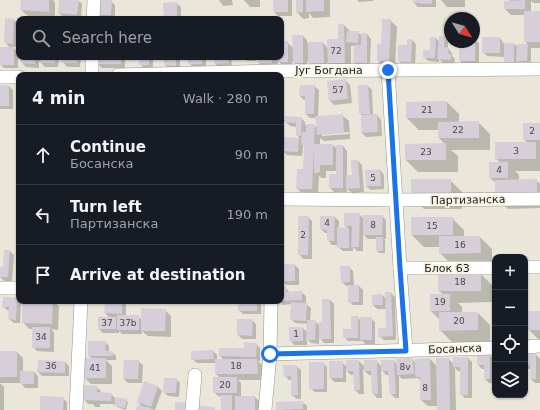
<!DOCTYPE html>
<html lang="en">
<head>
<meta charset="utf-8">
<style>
  body { margin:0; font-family:"DejaVu Sans",sans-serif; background:#20242c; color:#f1f3f6 }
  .controls { position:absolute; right:12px; bottom:12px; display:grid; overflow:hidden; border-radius:8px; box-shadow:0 1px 3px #0004 }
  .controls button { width:36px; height:36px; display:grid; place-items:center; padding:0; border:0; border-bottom:1px solid #363941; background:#171b24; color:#f1f3f6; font:20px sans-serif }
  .compass { position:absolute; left:444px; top:12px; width:36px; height:36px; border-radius:50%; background:#171b24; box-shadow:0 1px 3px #0004; rotate:127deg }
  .stop { position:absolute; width:12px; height:12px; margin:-9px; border:3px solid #1a73e8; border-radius:50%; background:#fff }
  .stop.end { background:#1a73e8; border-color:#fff; box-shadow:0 1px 4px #0008 }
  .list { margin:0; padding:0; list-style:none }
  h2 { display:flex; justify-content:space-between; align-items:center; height:52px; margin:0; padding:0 16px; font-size:17px }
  h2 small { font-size:13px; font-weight:400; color:#9ea1a6 }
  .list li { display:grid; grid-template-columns:26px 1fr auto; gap:12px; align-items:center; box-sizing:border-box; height:60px; padding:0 16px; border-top:1px solid #363941 }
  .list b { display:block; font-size:15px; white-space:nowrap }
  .list p { margin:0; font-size:13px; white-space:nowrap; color:#9ea1a6 }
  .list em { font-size:13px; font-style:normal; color:#9ea1a6 }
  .icon { flex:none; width:22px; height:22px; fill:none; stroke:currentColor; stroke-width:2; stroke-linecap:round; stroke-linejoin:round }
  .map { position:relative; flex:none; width:540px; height:410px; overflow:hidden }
  .search { position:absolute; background:#171b24; box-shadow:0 1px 3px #0004; left:16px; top:16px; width:268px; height:44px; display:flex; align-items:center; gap:10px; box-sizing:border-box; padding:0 14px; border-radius:8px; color:#9ea1a6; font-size:15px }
  .panel { position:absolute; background:#171b24; box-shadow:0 1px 3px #0004; left:16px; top:72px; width:268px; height:232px; border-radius:8px }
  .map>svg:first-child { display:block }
  .shadow { fill:#0003; fill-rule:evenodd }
  .building { fill:#d6ced9 }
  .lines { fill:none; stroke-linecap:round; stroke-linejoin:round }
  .minor-casing { stroke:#9a968b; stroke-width:14 }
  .minor { stroke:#fff; stroke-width:13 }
  .route { stroke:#1a73e8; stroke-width:5 }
  .labels { text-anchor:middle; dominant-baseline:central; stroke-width:4; stroke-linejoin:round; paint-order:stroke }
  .number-label { font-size:9px; fill:#4b4848 }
  .street-label { font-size:11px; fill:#1d1b17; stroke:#f7f3e7 }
</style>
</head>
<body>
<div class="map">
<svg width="540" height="410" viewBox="0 0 540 410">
  <rect width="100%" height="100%" fill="#eae6da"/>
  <!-- shadow -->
  <g class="shadow">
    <polygon points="22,0 53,0 55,3 55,18 28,16 21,10"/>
    <polygon points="60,0 78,0 82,4 81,18 63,17 59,13"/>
    <polygon points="219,0 232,0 233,5 223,6"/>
    <polygon points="244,0 264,0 260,0 260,7 250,7"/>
    <polygon points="274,0 292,0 292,16 278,16 274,12"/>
    <polygon points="297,0 330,0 330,17 313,18 309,13 309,18 303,19 297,12"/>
    <polygon points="357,0 373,0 373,1 359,2"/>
    <polygon points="414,0 436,0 436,7 418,7 414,3"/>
    <polygon points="441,0 465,0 465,7 447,7"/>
    <polygon points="510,0 540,0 540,3 534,3 531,1 531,12 540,12 540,48 530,48 531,49 531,65 522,65 518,61 518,66 509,66 505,61 505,57 487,56 483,52 500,38 504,44 514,44 518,47 518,45 528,45 525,41 525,15 511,15 505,9"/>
    <polygon points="111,1 115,5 115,19 103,19 98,15"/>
    <polygon points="176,3 181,7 181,19 165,19"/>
    <polygon points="14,20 18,24 17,47 13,47 18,52 18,68 4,68 0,64 0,48 10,48 6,43"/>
    <polygon points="390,20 397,27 395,67 384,67 378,61"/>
    <polygon points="344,25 351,32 358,32 362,36 367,34 371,39 370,66 359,66 354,62 355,46 351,46 351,69 335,69 327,62 327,67 313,67 307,61 307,67 298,67 292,61 292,66 283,66 278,61 278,69 265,69 259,63 259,57 281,57 281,42 287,42 293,48 303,36 307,40 307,43 323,43 328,48 339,40"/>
    <polygon points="444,37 448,42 448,48 452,53 452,56 455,59 454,64 443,63 439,59 439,62 428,61 424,57 430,51 436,38 439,42"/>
    <polygon points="474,39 479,43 479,65 464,65 460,61 460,42 474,42"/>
    <polygon points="412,40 416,44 415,66 403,65 399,61 399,46 408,46"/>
    <polygon points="26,57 59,57 58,67 45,67 39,61 39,68 26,67 22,63 22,58"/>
    <polygon points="63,57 81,57 80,67 67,67 63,62"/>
    <polygon points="97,57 125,57 125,68 102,68 97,64"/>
    <polygon points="140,57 153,57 153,69 144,68 140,64"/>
    <polygon points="165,57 180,57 180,69 169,69 165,65"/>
    <polygon points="189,57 206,57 206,68 193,67 189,63"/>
    <polygon points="215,57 231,57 232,67 219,68 215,63"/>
    <polygon points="243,57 256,57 256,61 247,61"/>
    <polygon points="346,81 350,85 352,103 334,105 330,101"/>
    <polygon points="0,86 9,86 13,90 13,109 0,109"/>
    <path d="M314 86 319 90 318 117 342 115 349 121 350 139 324 141 320 138V145H333L337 149V146H343L347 151V176L353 175 358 161 362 165 364 192 352 193 347 189V192H334L330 188V175H337V171H326V178H322L319 176 318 195H303L297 188 304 171 305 147 303 145 302 156 287 155 283 151V138L300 139 297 135V127L290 126 286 122 301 118 305 122V125H314L317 128 316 118H310L306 114V100H304L300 96ZM349 132V134L322 136V134Z"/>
    <polygon points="368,86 372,90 373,116 377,115 381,120 382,136 366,137 362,133 362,115 360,114"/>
    <polygon points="447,102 459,114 459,123 478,122 490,134 490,150 451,150 458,156 458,172 418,172 406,160 445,144 439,138 439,130 419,130 407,118"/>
    <polygon points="540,124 540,171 515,171 519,175 519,180 536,180 540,184 540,208 508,209 496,197 496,183 490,178 501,163 496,159 528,143 524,139"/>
    <polygon points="380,170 384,175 384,189 371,190 366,186"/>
    <polygon points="450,180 462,192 462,209 424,209 412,197"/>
    <polygon points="359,214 364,219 382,216 386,220 386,239 383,239 385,240 385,253 379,253 377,251 377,239 368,239 363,234 363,251 357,251 353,247 353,251 343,251 338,247 338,245 332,245 328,240 328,233 325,233 321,229 335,217 339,221 339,228 348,228 345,226"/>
    <polygon points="308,217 312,221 312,259 303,259 299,254"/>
    <polygon points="412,218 452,218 464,230 464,237 480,237 492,249 492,265 452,265 440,253 440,247 424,247 412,235"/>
    <polygon points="10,251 14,255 12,281 4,281 0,277 0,268 4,268"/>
    <polygon points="282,265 295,265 299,269 299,285 286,285 281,281"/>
    <polygon points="17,266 19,266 19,279 17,276"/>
    <polygon points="349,267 353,271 354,286 359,286 363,290 363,305 353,305 349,301 349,286 346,286 342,282"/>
    <polygon points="480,273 492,285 492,302 458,303 462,307 462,313 478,313 490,325 490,342 452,342 440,330 440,320 431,311 444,295 439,291"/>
    <polygon points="285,287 290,293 301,292 306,296 306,304 311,308 310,321 315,321 320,326 323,323 330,300 334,304 334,343 324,343 319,337 319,344 311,343 307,339 307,345 294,345 290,340 290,328 303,328 307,332 308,324 295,323 291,319 292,304 283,305 279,301 281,301 281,288"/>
    <polygon points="391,293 395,297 396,340 384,340 379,336 387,329 386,309 377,309 373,305 382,295 386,299"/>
    <polygon points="4,298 17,299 21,303 20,323 14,323 9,319 10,311 7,310 3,306"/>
    <polygon points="23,301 54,301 59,306 58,330 51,329 54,332 54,352 37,351 33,347 33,329 29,329 23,322"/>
    <polygon points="90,301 125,301 125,302 123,302 126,305 126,316 138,316 142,320 165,310 171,316 171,337 148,336 142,331 142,334 122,334 119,331 119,333 103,333 99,329 110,318 105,313 106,302 92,302"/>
    <polygon points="239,301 261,301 261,314 243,314 239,310"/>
    <polygon points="540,312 540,341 528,329"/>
    <polygon points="357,317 361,321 371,318 375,322 375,344 365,344 363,341 348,341 344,337 352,330"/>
    <polygon points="252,320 256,324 256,339 242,339 238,335"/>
    <polygon points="105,342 109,346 109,352 112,352 116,356 116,360 106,360 112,366 112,384 91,384 84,377 93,359 89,356"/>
    <polygon points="256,344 260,348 260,361 258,361 263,366 263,380 238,380 241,383 241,397 255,397 259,401 259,410 222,410 222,397 218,396 214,392 220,378 216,374 216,363 197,363 192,359 213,351 217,355 217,360 224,360 220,356 245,349"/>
    <polygon points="0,352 17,352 23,358 23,372 34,372 38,376 38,388 25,388 21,383 0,383"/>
    <polygon points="490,355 494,359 494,383 489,383 485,379 485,369 482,369 478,365"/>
    <polygon points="525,355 536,355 540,359 540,383 535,383 531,379 531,369 528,369 525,365"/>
    <polygon points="468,358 472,362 472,398 465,398 461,394 461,371 458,371 455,368 456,410 438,410 438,406 428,406 421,400 421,381 418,378 402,379 399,376 399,398 395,398 391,394 390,375 386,375 381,369 382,398 377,398 373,393 372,375 369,375 363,369 364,394 359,394 355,390 354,375 351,375 346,370 346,382 334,382 330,377 342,362 347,367 359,361 365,367 376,361 382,367 394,361 397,364 412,359 416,363 416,360 430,359 437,366 448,359 454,364"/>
    <polygon points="138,361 143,365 142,383 128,383 124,379"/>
    <polygon points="65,362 69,366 69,376 42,376 38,372"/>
    <polygon points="323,363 327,367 327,392 315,392 310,388"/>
    <polygon points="296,366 301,370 301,399 297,399 292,395 292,380 289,380 285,376"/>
    <polygon points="176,379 180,383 179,397 168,396 164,392"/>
    <polygon points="145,382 158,387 162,391 155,410 150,409 151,410 137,410 143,408 138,402"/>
    <polygon points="0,383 4,387 4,410 0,410"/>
    <polygon points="96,387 101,391 100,393 111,394 115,398 115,402 126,400 128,402 126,410 117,407 116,404 100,404 100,407 95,407 93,404 88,404 84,399"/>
    <polygon points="63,398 67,402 67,410 41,410"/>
    <polygon points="302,402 307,406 307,410 277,410 277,403"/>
  </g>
  <!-- building -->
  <g class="building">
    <polygon points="21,0 49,0 49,12 20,10"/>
    <polygon points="59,0 79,0 77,15 58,13"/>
    <polygon points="98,0 112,0 111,15 97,15"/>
    <rect x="273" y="0" width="15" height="12"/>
    <polygon points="296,0 303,0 303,12 296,13"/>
    <polygon points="306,0 324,0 324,11 306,12"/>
    <polygon points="413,0 432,0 432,4 413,3"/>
    <polygon points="525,0 525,9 504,9 504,1"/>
    <polygon points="177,2 177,19 164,19 163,3"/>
    <rect x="524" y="11" width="16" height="31"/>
    <polygon points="5,18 14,19 13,44 4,43"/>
    <polygon points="382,19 391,19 389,61 377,61 377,44 381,44"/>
    <polygon points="338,24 344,24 345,63 328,63 327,39 338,39"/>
    <polygon points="347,31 359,31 358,43 346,42"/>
    <polygon points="361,33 367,33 367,63 353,62 354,45 361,45"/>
    <polygon points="292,35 303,35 303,63 293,63"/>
    <polygon points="439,36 445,36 444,47 449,48 448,53 451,54 451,60 437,59"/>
    <polygon points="430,37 436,37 435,58 423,58 423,50 430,50"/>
    <rect x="482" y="37" width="18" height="16"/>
    <polygon points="407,39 412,39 411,62 398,61 398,45 407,45"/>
    <polygon points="281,41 288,41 288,62 278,62 277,57 281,57"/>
    <polygon points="308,42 323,42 324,63 308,64"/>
    <rect x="459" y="42" width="16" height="19"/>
    <rect x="504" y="43" width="10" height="19"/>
    <polygon points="517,44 528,44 527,61 516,61"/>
    <rect x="0" y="47" width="14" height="18"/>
    <polygon points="21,57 35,57 35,64 21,63"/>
    <rect x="40" y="57" width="15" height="6"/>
    <rect x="62" y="57" width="15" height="6"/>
    <rect x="96" y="57" width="25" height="7"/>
    <rect x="139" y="57" width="10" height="8"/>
    <polygon points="164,57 176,57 176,66 164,65"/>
    <rect x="188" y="57" width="14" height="7"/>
    <polygon points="214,57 228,57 229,63 214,64"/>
    <rect x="258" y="57" width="14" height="6"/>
    <polygon points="346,79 348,99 329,101 327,81"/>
    <rect x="0" y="85" width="9" height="21"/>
    <polygon points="300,85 315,85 314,114 305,114 305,96 299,96"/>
    <polygon points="358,85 368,85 370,114 359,114"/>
    <polygon points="447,101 447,118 406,118 406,102"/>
    <polygon points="343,114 344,133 317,135 315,116"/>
    <polygon points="377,114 378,132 361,133 361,115"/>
    <polygon points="285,116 302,117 301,136 296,135 296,123 284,122"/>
    <polygon points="479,121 479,138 438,138 438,122"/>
    <rect x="523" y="123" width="17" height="17"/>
    <polygon points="306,124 315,124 314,144 333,144 333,165 320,165 320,172 314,173 314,147 312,189 296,189 297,169 303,169 304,145 301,145 302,132 306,132"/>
    <polygon points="282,137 299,138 298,152 282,151"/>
    <rect x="495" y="142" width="41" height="17"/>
    <polygon points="446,143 446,160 405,160 405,144"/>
    <polygon points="336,145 343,145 343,188 329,188 329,174 336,174"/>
    <polygon points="351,160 358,160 360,188 346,189 346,175 352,175"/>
    <rect x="489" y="162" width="19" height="16"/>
    <polygon points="380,169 381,186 366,186 365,170"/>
    <polygon points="411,179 451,179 451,197 411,198"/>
    <polygon points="537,179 537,197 495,197 495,180"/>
    <polygon points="344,213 360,213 359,247 351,247 352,226 344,226"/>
    <polygon points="363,215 383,215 382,235 363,235"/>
    <polygon points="298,216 309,216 308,255 298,255"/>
    <polygon points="320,216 335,216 334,241 327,241 327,230 320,229"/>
    <rect x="411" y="217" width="42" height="18"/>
    <polygon points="337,227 349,228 349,248 337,248"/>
    <polygon points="439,236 480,236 481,253 439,254"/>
    <rect x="376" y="237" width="7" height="14"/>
    <polygon points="4,250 10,250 8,277 0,277 0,267 3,267"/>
    <rect x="281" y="264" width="14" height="17"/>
    <polygon points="340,266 350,266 350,282 341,283"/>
    <polygon points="481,272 481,291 438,291 438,273"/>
    <rect x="348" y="285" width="11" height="17"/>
    <polygon points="286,286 286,292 302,291 302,300 281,301 281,287"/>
    <polygon points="385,292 391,292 393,336 378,337 378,328 386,328"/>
    <polygon points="382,294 383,305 372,305 372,295"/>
    <rect x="430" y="294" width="20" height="17"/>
    <polygon points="3,297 17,298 16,320 8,319 9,307 2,307"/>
    <polygon points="322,299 330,299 331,339 319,339 319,322 322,322"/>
    <polygon points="22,301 53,301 52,324 22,323"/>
    <polygon points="105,301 122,301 122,314 104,313"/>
    <rect x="238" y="301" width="19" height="10"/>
    <polygon points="291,302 307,303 306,321 290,320"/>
    <polygon points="141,308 166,309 165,331 141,331"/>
    <rect x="527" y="311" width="13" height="19"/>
    <polygon points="439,312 478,312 478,330 439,331"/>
    <rect x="117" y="315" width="22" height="15"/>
    <polygon points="351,316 358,316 358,338 343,338 343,329 351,329"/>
    <rect x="98" y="317" width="18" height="12"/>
    <rect x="360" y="317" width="12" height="23"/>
    <polygon points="237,319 253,319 252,336 237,335"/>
    <polygon points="307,320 316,320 315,340 306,340"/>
    <rect x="32" y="327" width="18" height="21"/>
    <rect x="289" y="327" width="14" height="14"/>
    <polygon points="88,341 106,341 105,351 113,351 113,356 88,356"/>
    <polygon points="244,342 257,343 256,357 219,356 219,348 244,348"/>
    <polygon points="213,350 214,359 191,360 191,351"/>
    <rect x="0" y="351" width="17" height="26"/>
    <polygon points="477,354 490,354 490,379 484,379 484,365 477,365"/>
    <polygon points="525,354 536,354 536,379 530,379 530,365 525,365"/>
    <polygon points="453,357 468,357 468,395 460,395 460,367 453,367"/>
    <polygon points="84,358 106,358 106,378 83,378"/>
    <polygon points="413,358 414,374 397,375 396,359"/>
    <polygon points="430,358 431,400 420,400 420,377 415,377 415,359"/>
    <polygon points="436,358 449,358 450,410 437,410"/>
    <polygon points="215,359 257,359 258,374 215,374"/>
    <polygon points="38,360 65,361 65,373 37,372"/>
    <polygon points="124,360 139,360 138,379 123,379"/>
    <polygon points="346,360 359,360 360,390 354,390 353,371 346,371"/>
    <polygon points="364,360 377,360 378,394 372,394 371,371 364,371"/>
    <polygon points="381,360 394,360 396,394 390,394 388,371 381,371"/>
    <rect x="329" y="361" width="14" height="17"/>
    <rect x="309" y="362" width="15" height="27"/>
    <polygon points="283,365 297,365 298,395 291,396 291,376 284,377"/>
    <rect x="20" y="371" width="14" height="13"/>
    <rect x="213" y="377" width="24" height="16"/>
    <polygon points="164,378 177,378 176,393 163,393"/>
    <polygon points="144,381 158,386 151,407 137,402"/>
    <polygon points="84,385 97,386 97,392 112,393 111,401 83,400"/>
    <rect x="221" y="395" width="11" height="15"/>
    <polygon points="40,396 64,397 63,410 40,410"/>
    <rect x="235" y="396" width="20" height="14"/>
    <polygon points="116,397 127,399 125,408 114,406"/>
    <polygon points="303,401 303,409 276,410 276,402"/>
    <polygon points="175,402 189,403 188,410 175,410"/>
    <polygon points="137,405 151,408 150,410 136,410"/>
    <polygon points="196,405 215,407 215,410 195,410"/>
  </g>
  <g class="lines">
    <defs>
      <g id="minor">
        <polyline points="93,19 94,0"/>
        <polyline points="388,70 400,268 406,351"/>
        <polyline points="92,75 92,57"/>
        <polyline points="118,75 274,71 540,69"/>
        <polyline points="0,77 19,77"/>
        <polyline points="281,199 396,200 540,199"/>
        <polyline points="525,267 540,267"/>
        <polyline points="400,268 495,268"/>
        <polyline points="0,288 19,288"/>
        <polyline points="525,347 540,346"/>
        <polyline points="270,354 495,348"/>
        <polyline points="76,410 81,301"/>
        <polyline points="192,410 195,375"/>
        <polyline points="265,410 270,354 271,301"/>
      </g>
    </defs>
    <!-- minor casing -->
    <use href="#minor" class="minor-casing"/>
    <!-- minor -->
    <use href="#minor" class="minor"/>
  </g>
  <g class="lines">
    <!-- route -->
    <polyline class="route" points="270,354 406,351 400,268 388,70"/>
  </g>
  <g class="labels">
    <!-- number labels -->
    <g class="number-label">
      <text x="336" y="51">72</text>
      <text x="338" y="90">57</text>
      <text x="427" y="110">21</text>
      <text x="458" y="130">22</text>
      <text x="532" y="131">2</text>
      <text x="516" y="151">3</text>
      <text x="426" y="152">23</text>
      <text x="499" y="170">4</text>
      <text x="373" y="178">5</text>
      <text x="327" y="223">4</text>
      <text x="373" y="225">8</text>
      <text x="432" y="226">15</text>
      <text x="303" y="235">2</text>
      <text x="460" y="245">16</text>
      <text x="460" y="282">18</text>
      <text x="440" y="302">19</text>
      <text x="459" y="321">20</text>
      <text x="107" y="323">37</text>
      <text x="128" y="323">37b</text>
      <text x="296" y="334">1</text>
      <text x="41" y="337">34</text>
      <text x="51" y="366">36</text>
      <text x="236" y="366">18</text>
      <text x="405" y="367">8v</text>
      <text x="95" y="368">41</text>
      <text x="225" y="385">20</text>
      <text x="425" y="388">8</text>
    </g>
    <!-- street labels -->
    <g class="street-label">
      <text x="329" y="70">Југ Богдана</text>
      <text transform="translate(468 200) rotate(-1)">Партизанска</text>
      <text x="447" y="268">Блок 63</text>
      <text transform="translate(455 349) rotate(-2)">Босанска</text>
    </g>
  </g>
</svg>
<div class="controls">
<button>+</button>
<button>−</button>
<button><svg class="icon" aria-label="locate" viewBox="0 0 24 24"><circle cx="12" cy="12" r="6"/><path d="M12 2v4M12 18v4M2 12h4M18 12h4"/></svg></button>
<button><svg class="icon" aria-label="layers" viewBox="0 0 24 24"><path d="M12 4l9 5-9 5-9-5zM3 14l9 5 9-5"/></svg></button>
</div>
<svg class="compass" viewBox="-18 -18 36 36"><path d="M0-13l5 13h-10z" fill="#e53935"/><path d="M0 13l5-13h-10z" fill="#9ea1a6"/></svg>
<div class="stop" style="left:270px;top:354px"></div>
<div class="stop end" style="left:388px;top:70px"></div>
<div class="search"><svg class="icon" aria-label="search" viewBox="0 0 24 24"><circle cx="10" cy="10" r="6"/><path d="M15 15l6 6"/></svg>Search here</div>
<section class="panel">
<h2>4 min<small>Walk · 280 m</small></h2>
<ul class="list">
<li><svg class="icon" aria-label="ahead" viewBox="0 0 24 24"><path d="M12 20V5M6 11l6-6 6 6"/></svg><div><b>Continue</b><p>Босанска</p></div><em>90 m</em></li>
<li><svg class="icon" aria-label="left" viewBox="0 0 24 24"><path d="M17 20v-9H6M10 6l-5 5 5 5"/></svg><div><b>Turn left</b><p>Партизанска</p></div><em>190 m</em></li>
<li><svg class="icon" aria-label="arrive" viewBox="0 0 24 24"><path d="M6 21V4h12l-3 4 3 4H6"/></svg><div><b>Arrive at destination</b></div></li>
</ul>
</section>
</div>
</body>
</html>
